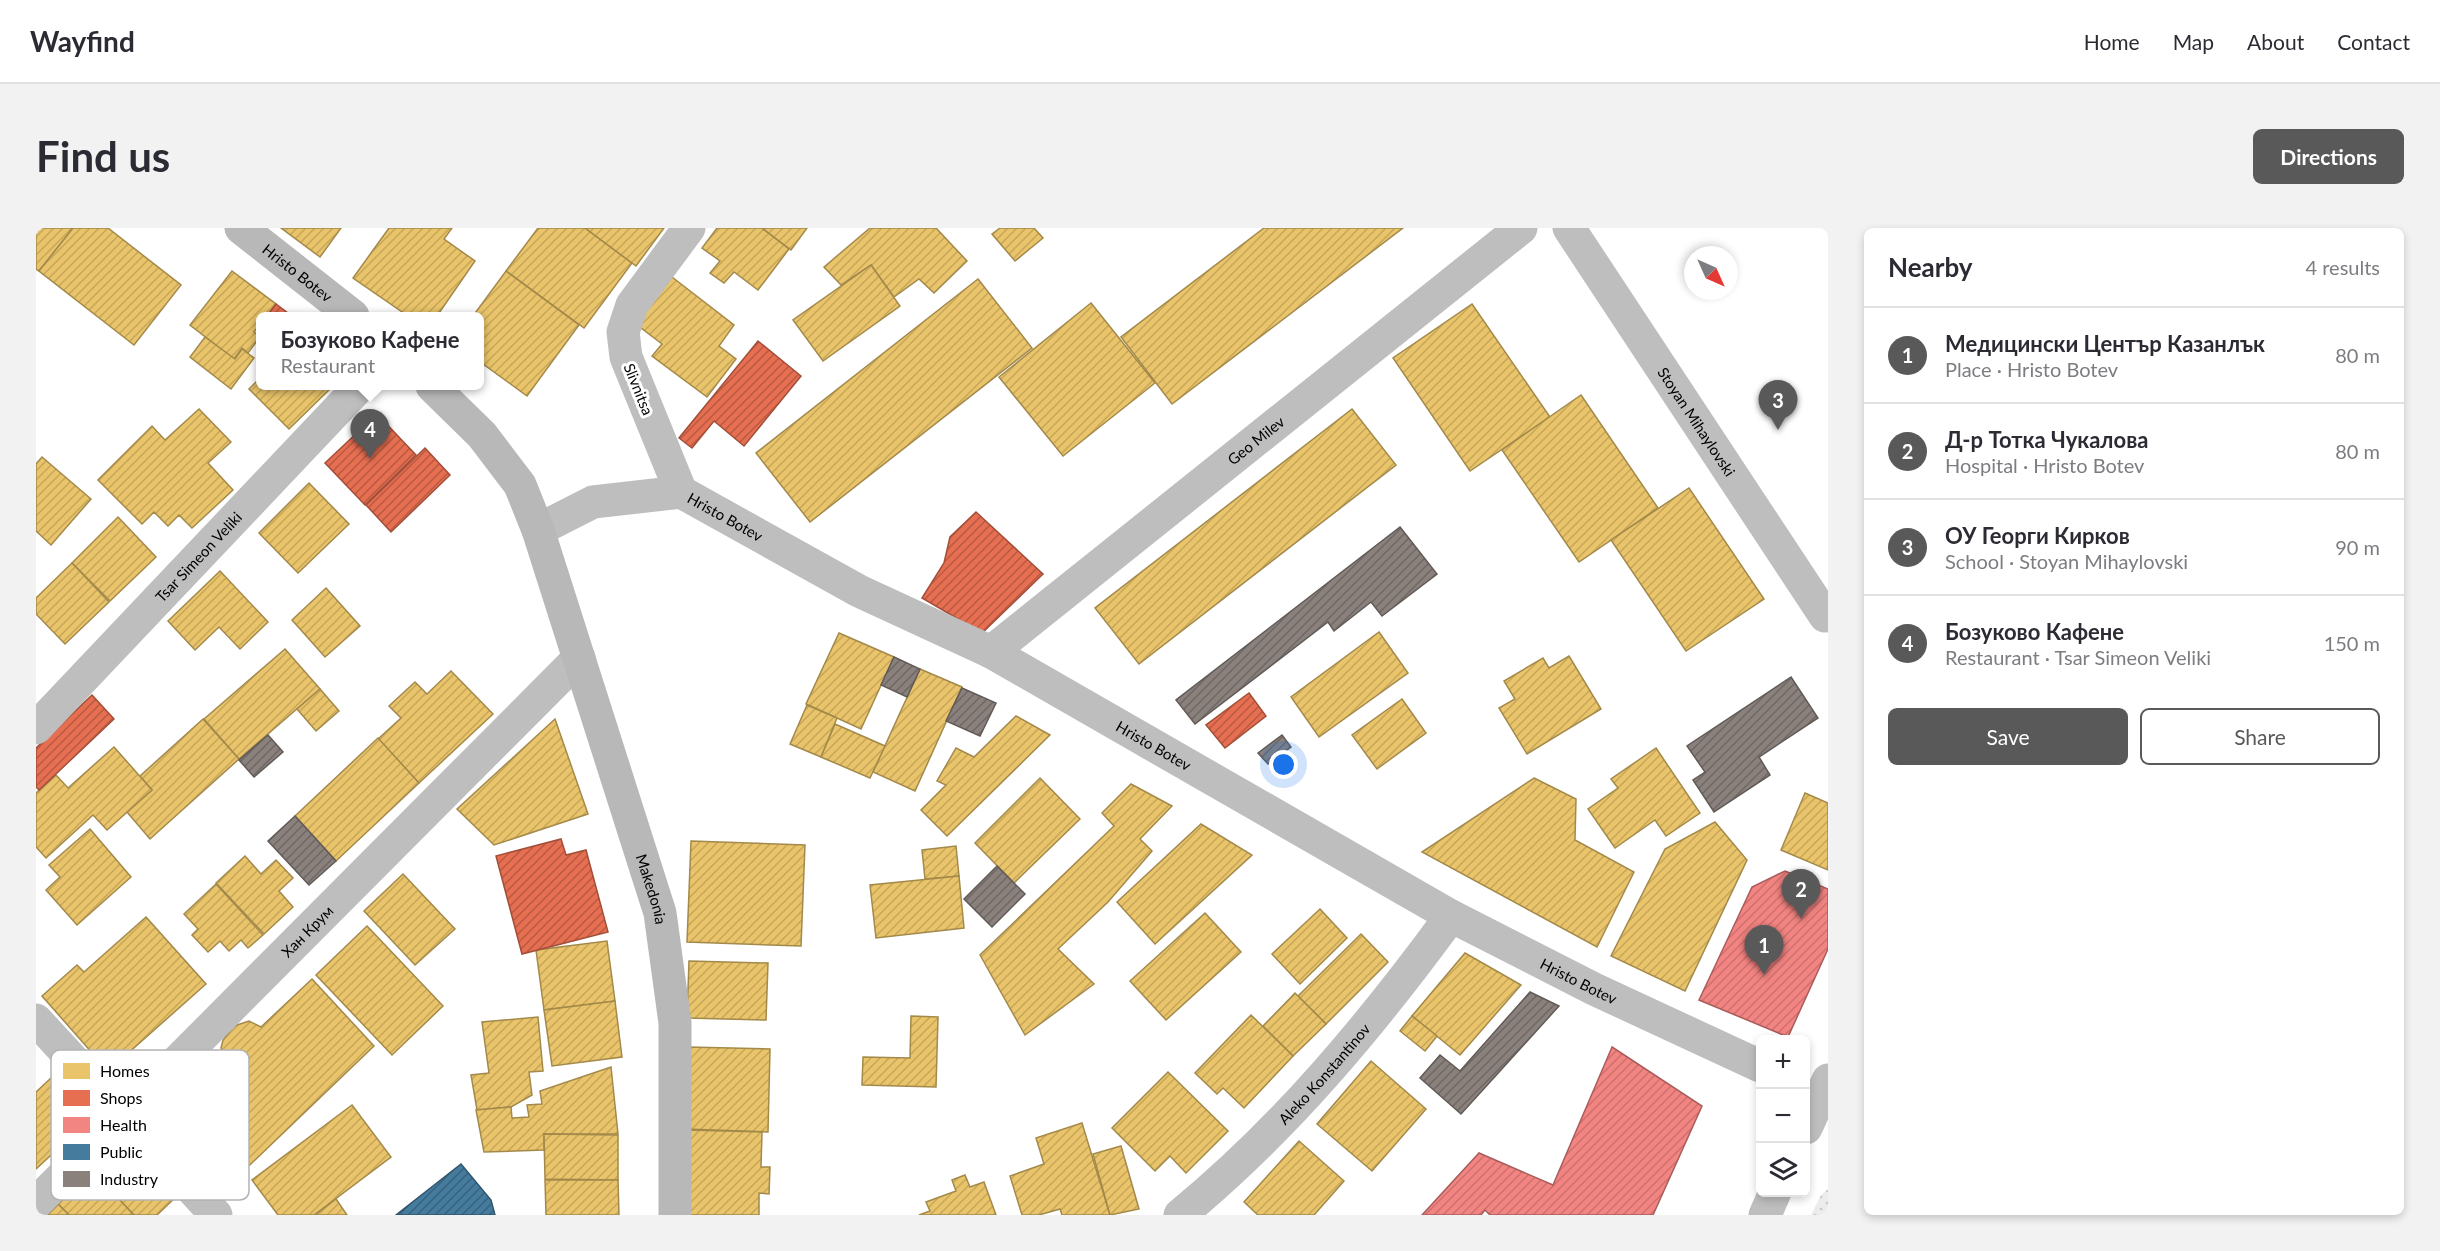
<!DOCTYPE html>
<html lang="en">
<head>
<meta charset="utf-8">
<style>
  body { margin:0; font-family:Lato,sans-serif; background:#f2f2f3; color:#2b2b33 }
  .controls { position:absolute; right:18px; bottom:18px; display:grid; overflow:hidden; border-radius:9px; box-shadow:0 3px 9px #0003 }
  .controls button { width:54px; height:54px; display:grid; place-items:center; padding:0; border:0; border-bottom:2px solid #e1e1e2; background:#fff; color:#2b2b33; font:30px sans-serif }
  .compass { position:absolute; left:1648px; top:18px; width:54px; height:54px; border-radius:50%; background:#fff; box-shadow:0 3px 9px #0003; rotate:135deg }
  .you { position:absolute; left:1248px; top:537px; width:21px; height:21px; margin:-15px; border:4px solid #fff; border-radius:50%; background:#1a73e8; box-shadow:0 0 0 9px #1a73e833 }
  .badge { display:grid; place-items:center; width:39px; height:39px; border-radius:50%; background:#595959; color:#fff; font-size:20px; font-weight:700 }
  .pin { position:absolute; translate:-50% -50px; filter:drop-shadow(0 2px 3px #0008) }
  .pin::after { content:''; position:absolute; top:32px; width:21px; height:18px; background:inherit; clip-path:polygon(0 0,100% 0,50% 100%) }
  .popup { position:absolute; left:220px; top:84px; width:228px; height:78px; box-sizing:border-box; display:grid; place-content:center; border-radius:9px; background:#fff; filter:drop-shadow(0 2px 4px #0005); font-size:20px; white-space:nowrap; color:#7c7c81 }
  .popup b { font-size:22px; color:#2b2b33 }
  .popup::after { content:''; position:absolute; left:50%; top:100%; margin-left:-12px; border:12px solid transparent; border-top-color:#fff }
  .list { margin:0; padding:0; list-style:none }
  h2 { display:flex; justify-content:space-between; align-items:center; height:78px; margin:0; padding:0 24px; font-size:26px }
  h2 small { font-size:20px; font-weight:400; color:#7c7c81 }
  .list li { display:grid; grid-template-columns:39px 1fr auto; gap:18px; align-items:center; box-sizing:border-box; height:96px; padding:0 24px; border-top:2px solid #e1e1e2 }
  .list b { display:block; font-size:22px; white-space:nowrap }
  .list p { margin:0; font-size:20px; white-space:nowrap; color:#7c7c81 }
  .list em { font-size:20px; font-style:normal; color:#7c7c81 }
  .actions { display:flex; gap:12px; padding:18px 24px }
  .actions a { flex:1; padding:14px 0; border:2px solid #595959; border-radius:9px; text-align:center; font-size:21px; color:#595959 }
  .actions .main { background:#595959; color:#fff }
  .icon { flex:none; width:33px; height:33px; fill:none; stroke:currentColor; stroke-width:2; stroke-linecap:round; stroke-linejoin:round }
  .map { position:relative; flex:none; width:1792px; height:987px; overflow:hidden; border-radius:9px }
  header { display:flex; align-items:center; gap:36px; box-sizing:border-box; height:84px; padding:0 30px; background:#fff; border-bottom:2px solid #e1e1e2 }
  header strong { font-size:28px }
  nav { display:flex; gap:33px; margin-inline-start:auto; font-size:21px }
  .intro { display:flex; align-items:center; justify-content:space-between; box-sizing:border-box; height:144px; padding:0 36px }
  h1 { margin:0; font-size:42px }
  .button { padding:15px 27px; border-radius:9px; background:#595959; color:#fff; font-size:21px; font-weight:700 }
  main { display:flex; gap:36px; padding:0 36px }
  aside { flex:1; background:#fff; border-radius:9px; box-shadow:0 3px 9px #0003 }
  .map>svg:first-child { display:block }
  .park { fill:url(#park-dots) }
  .homes { fill:url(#homes-hatch); stroke:#a3894a; stroke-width:1.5 }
  .shops { fill:url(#shops-hatch); stroke:#a24e39; stroke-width:1.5 }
  .health { fill:url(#health-hatch); stroke:#a95c5b; stroke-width:1.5 }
  .public { fill:url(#public-hatch); stroke:#30566e; stroke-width:1.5 }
  .industry { fill:url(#industry-hatch); stroke:#615a57; stroke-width:1.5 }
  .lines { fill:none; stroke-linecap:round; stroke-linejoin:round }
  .minor { stroke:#bebebe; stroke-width:33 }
  .tertiary { stroke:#bebebe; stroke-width:33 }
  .secondary { stroke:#b8b8b8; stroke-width:33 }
  .labels { text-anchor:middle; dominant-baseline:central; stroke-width:6; stroke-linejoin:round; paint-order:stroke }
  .street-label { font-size:15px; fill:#000; stroke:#fff }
  .key { fill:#fff; stroke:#b2b2b2; stroke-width:1.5 }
  .key-label { font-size:16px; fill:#000 }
</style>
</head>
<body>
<header>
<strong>Wayfind</strong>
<nav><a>Home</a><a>Map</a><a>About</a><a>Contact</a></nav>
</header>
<div class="intro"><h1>Find us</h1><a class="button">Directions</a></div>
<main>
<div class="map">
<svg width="1792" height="987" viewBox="0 0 1792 987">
  <defs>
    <pattern id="park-dots" width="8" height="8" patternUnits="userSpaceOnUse" patternTransform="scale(1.5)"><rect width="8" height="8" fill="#ececec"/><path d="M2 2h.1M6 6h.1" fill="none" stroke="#c9c9c9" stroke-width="1.8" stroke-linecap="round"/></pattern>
    <pattern id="homes-hatch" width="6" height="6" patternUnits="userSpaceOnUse" patternTransform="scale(1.5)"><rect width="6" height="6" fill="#e9c46a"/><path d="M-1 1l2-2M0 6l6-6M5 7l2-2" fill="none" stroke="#c6a75a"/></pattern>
    <pattern id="shops-hatch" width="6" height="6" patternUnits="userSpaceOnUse" patternTransform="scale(1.5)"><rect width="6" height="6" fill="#e76f51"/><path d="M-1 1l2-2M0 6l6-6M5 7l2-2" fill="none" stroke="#b95941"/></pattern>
    <pattern id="health-hatch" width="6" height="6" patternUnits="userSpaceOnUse" patternTransform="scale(1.5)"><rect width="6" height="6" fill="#f28482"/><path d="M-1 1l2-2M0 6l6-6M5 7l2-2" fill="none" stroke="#ce706e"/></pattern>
    <pattern id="public-hatch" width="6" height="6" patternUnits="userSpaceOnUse" patternTransform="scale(1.5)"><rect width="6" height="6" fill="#457b9d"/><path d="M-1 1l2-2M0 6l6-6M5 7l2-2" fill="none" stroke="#37627e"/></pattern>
    <pattern id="industry-hatch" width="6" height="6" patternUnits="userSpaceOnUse" patternTransform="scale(1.5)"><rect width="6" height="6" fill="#8a817c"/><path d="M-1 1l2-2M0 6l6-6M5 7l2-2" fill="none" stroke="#6e6763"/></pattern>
  </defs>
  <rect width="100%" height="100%" fill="#fff"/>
  <!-- park -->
  <polygon class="park" points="1792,961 1792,987 1775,987 1785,967"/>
  <!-- homes -->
  <g class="homes">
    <polygon points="0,0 37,0 3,43 0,41"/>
    <polygon points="37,0 72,0 145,57 98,117 3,43"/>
    <polygon points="245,0 305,0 284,29"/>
    <polygon points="353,0 416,0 408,11 439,33 401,88 372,88 317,50"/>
    <polygon points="502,0 549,0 596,35 548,100 470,43"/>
    <polygon points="549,0 628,0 600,38"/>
    <polygon points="681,0 726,0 753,21 722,62 698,44 688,55 674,45 684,33 666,20"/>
    <polygon points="726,0 771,0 755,22"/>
    <polygon points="834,0 900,0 931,33 898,65 883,51 858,69 835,37 805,57 788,39"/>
    <polygon points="964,0 998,0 1007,10 979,33 956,6"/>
    <polygon points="1228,0 1367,0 1136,176 1085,109"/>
    <polygon points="835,37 864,78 787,133 757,92"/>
    <polygon points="196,43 240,76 231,88 224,88 224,96 218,104 224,109 212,125 206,120 198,131 154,97"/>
    <polygon points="470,43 543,97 491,168 443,133 443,88 437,88"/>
    <polygon points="636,49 698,97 683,118 700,131 671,169 616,128 626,116 600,96"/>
    <polygon points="942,51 996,120 774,294 720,225"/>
    <polygon points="1055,75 1119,155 1027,228 963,149"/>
    <polygon points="1436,76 1514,189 1434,243 1357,130"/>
    <polygon points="169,109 199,131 206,121 218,130 195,161 154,129"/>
    <polygon points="224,150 224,158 297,158 253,201 213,161"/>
    <polygon points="1545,167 1622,280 1543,334 1466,222"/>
    <polygon points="163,181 195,214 172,235 197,262 156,300 143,287 132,298 118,284 106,296 62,252 116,198 129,212"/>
    <polygon points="1316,181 1360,237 1103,436 1059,380"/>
    <polygon points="6,229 55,271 15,317 0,303 0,236"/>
    <polygon points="273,255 313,296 262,345 223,305"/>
    <polygon points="1653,260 1728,371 1650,423 1575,312"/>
    <polygon points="82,289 120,329 74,373 36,335"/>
    <polygon points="36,335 73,374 29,416 0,386 0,370"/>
    <polygon points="184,343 232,394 204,421 183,399 159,422 132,393"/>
    <polygon points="290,360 324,398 289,429 256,392"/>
    <polygon points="1343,404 1372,445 1283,509 1255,469"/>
    <polygon points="803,405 858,429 825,501 770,476"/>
    <polygon points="249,421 284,461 203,531 168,491"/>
    <polygon points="1533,428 1565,481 1491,526 1463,480 1479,471 1468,453 1507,430 1513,440"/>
    <polygon points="884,441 926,459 879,563 837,544"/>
    <polygon points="415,443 457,486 383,555 342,511 365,490 353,478 379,454 391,466"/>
    <polygon points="284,461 303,483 280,503 261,481"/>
    <polygon points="1366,471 1390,505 1341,541 1316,507"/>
    <polygon points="771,477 801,490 785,529 754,516"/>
    <polygon points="980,488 1014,507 911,608 885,582 910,557 901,553 920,520 938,529"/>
    <polygon points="167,491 203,531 114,611 91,584 116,562 104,548"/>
    <polygon points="519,491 552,586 458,617 421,581"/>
    <polygon points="799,496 849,518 834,550 785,529"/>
    <polygon points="342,510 383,555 300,633 259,588"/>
    <polygon points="78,519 116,562 71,602 57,587 10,630 0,619 0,565 20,547 32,560"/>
    <polygon points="1620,520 1664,585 1630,608 1619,592 1579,620 1552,581 1582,560 1575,551"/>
    <polygon points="1004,550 1044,591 978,655 939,615"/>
    <polygon points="1498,550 1540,571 1539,612 1598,644 1561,719 1386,624"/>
    <polygon points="1095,556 1136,578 1104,611 1116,623 1072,674 1022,721 1058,756 989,807 944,727 1078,598 1066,585"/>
    <polygon points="1769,565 1792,575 1792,642 1745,622"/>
    <polygon points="1679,594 1711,632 1649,763 1575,728 1629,621"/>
    <polygon points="1165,596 1216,627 1119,716 1081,674"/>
    <polygon points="54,601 95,649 41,697 10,662 24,649 13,637"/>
    <polygon points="655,613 769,617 765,718 651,714"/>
    <polygon points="920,618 923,648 889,651 886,622"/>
    <polygon points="209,628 225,646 240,632 257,650 243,663 257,679 228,706 180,655"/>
    <polygon points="367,646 419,701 379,737 328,683"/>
    <polygon points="923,648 928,700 840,710 834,657"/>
    <polygon points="180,656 227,707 212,720 205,712 193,723 184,713 172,724 156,707 162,701 148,686"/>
    <polygon points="1284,681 1311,710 1264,756 1236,726"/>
    <polygon points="1169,685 1205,724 1130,792 1094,753"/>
    <polygon points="110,689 170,756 72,843 6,768 41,737 48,744"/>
    <polygon points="331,698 407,778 356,827 280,747"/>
    <polygon points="1325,706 1352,734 1290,796 1262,768"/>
    <polygon points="571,713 579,773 508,782 500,722"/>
    <polygon points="1429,725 1485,757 1424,827 1376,788"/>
    <polygon points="653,733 732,735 730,792 651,790"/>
    <polygon points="276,751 338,818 196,954 149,899 137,904 130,902 115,882 136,860 142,859 153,867 190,832 185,820 187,812 198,798 213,793 225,799"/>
    <polygon points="1259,765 1290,796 1257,828 1227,798"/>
    <polygon points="579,773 586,829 516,838 508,782"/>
    <polygon points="1215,787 1257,828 1208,880 1187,860 1181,866 1159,845"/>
    <polygon points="875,788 902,789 900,859 826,857 827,829 874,830"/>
    <polygon points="1376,788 1401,808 1389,823 1364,803"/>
    <polygon points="502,789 507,843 493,844 496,867 475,879 441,882 435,847 453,845 446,794"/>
    <polygon points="652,819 734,821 732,904 649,901"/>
    <polygon points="1335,833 1390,881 1336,943 1281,896"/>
    <polygon points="575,839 582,906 508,906 508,922 448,924 440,882 475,879 476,890 493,889 491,877 506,876 504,863"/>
    <polygon points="1132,844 1192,903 1150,945 1134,928 1119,943 1076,900"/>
    <polygon points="15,850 53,892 0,941 0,864"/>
    <polygon points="316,877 355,929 278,987 242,987 216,952"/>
    <polygon points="1046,895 1074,987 1026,987 1024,981 1003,987 986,987 974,948 1008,936 1000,910"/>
    <polygon points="651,902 726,904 725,939 734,939 733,966 723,965 723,987 649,987"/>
    <polygon points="508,906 582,907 582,952 509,951"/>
    <polygon points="89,911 143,966 121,987 98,987 56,943"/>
    <polygon points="1263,913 1308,953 1278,987 1222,987 1208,974"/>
    <polygon points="1085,918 1103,981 1074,987 1057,926"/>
    <polygon points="56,943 98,987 33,987 22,976"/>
    <polygon points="929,947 934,959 948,954 960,987 883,987 894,983 890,974 920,963 916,952"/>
    <polygon points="509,952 582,952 583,987 510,987"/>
    <polygon points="300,971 311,987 279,987"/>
    <polygon points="22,976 33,987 11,987"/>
  </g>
  <!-- shops -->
  <g class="shops">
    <polygon points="240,76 256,88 231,88"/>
    <polygon points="722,113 765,148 708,218 678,193 656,220 643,210"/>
    <polygon points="341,186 380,227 329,277 289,235"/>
    <polygon points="389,220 414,247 355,304 330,277"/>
    <polygon points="940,284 1007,346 946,405 886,370 908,335 914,309"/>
    <polygon points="1213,465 1230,488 1189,520 1170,497"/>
    <polygon points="56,467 78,491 3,562 0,559 0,520"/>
    <polygon points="525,611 530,627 550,622 572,704 486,726 460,628"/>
  </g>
  <!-- health -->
  <g class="health">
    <polygon points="1749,643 1792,661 1792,721 1752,809 1663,772 1716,659"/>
    <polygon points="1576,819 1666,878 1617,987 1454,987 1449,982 1445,987 1386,987 1443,925 1517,957"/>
  </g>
  <!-- public -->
  <polygon class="public" points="425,936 455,972 459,987 360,987"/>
  <!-- industry -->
  <g class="industry">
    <polygon points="1364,299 1401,346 1346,388 1335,374 1298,403 1292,394 1159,496 1140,472"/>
    <polygon points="858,429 884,441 871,469 845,457"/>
    <polygon points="1755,449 1782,490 1723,529 1734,547 1678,584 1657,552 1669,544 1651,518"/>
    <polygon points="926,460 960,475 944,508 910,493"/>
    <polygon points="232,507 247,524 218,549 203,532"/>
    <polygon points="1246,507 1255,519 1232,536 1222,525"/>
    <polygon points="259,588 300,633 273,657 232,613"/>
    <polygon points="961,638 989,666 956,699 928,671"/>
    <polygon points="1494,764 1523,778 1425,886 1384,850 1404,827 1424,843"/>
  </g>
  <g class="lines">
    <!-- minor -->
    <g class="minor">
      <path id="s1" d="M1533 0 1789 388"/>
      <polyline points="645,264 590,129 587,104 596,77 653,0"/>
      <path id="s2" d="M502 302 557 274 645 264 823 363 955 424 1415 688 1558 761 1724 838"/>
      <path id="s3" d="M955 424 1485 0"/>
      <path id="s4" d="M0 500 324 158"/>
      <polyline points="0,792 180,987"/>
      <path id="s5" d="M0 975 543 430"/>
      <path id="s6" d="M1144 987C1248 902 1336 796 1415 688"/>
    </g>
    <!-- tertiary -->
    <g class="tertiary">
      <polyline points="1770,900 1792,852"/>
      <polyline points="1729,987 1739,964"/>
    </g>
    <!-- secondary -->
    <g class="secondary">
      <path id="s7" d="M205 0 317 88"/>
      <path id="s8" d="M396 158 446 207 484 257 502 302 624 685 639 795V987"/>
    </g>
  </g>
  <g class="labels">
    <!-- street labels -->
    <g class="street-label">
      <text stroke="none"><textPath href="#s7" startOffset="72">Hristo Botev</textPath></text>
      <text transform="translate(603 161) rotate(68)">Slivnitsa</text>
      <text stroke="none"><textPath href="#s1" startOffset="232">Stoyan Mihaylovski</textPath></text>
      <text stroke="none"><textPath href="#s3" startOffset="339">Geo Milev</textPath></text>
      <text stroke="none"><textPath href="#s2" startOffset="201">Hristo Botev</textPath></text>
      <text stroke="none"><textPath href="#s4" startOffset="236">Tsar Simeon Veliki</textPath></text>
      <text stroke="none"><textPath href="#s2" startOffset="687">Hristo Botev</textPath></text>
      <text stroke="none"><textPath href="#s8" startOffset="558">Makedonia</textPath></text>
      <text stroke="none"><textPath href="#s5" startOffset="384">Хан Крум</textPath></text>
      <text stroke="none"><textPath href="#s2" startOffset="1173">Hristo Botev</textPath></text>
      <text stroke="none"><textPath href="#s6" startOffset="202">Aleko Konstantinov</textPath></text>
    </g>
  </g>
  <!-- legend -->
  <rect x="15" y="822" width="198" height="150" rx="9" class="key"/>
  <rect x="27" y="835" width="27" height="16" fill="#e9c46a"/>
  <rect x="27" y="862" width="27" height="16" fill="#e76f51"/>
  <rect x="27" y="889" width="27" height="16" fill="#f28482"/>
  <rect x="27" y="916" width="27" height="16" fill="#457b9d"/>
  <rect x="27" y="943" width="27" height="16" fill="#8a817c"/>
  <g class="key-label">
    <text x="64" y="849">Homes</text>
    <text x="64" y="876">Shops</text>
    <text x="64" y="903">Health</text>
    <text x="64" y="930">Public</text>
    <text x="64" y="957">Industry</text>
  </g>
</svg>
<div class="controls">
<button>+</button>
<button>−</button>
<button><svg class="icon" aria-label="layers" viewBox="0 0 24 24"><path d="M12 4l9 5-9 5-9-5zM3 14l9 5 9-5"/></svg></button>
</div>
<svg class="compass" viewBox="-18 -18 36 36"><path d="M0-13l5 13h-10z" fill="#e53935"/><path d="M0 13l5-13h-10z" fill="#7c7c81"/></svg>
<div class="you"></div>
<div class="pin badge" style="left:1728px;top:747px">1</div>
<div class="pin badge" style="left:1765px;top:691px">2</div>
<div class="pin badge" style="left:1742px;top:202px">3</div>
<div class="pin badge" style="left:334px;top:231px">4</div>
<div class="popup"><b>Бозуково Кафене</b>Restaurant</div>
</div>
<aside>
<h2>Nearby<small>4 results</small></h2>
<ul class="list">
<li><span class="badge">1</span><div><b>Медицински Център Казанлък</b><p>Place · Hristo Botev</p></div><em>80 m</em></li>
<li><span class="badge">2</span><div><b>Д-р Тотка Чукалова</b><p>Hospital · Hristo Botev</p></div><em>80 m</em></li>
<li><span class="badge">3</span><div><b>ОУ Георги Кирков</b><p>School · Stoyan Mihaylovski</p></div><em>90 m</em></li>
<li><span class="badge">4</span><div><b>Бозуково Кафене</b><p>Restaurant · Tsar Simeon Veliki</p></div><em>150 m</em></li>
</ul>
<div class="actions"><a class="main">Save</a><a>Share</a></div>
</aside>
</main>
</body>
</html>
